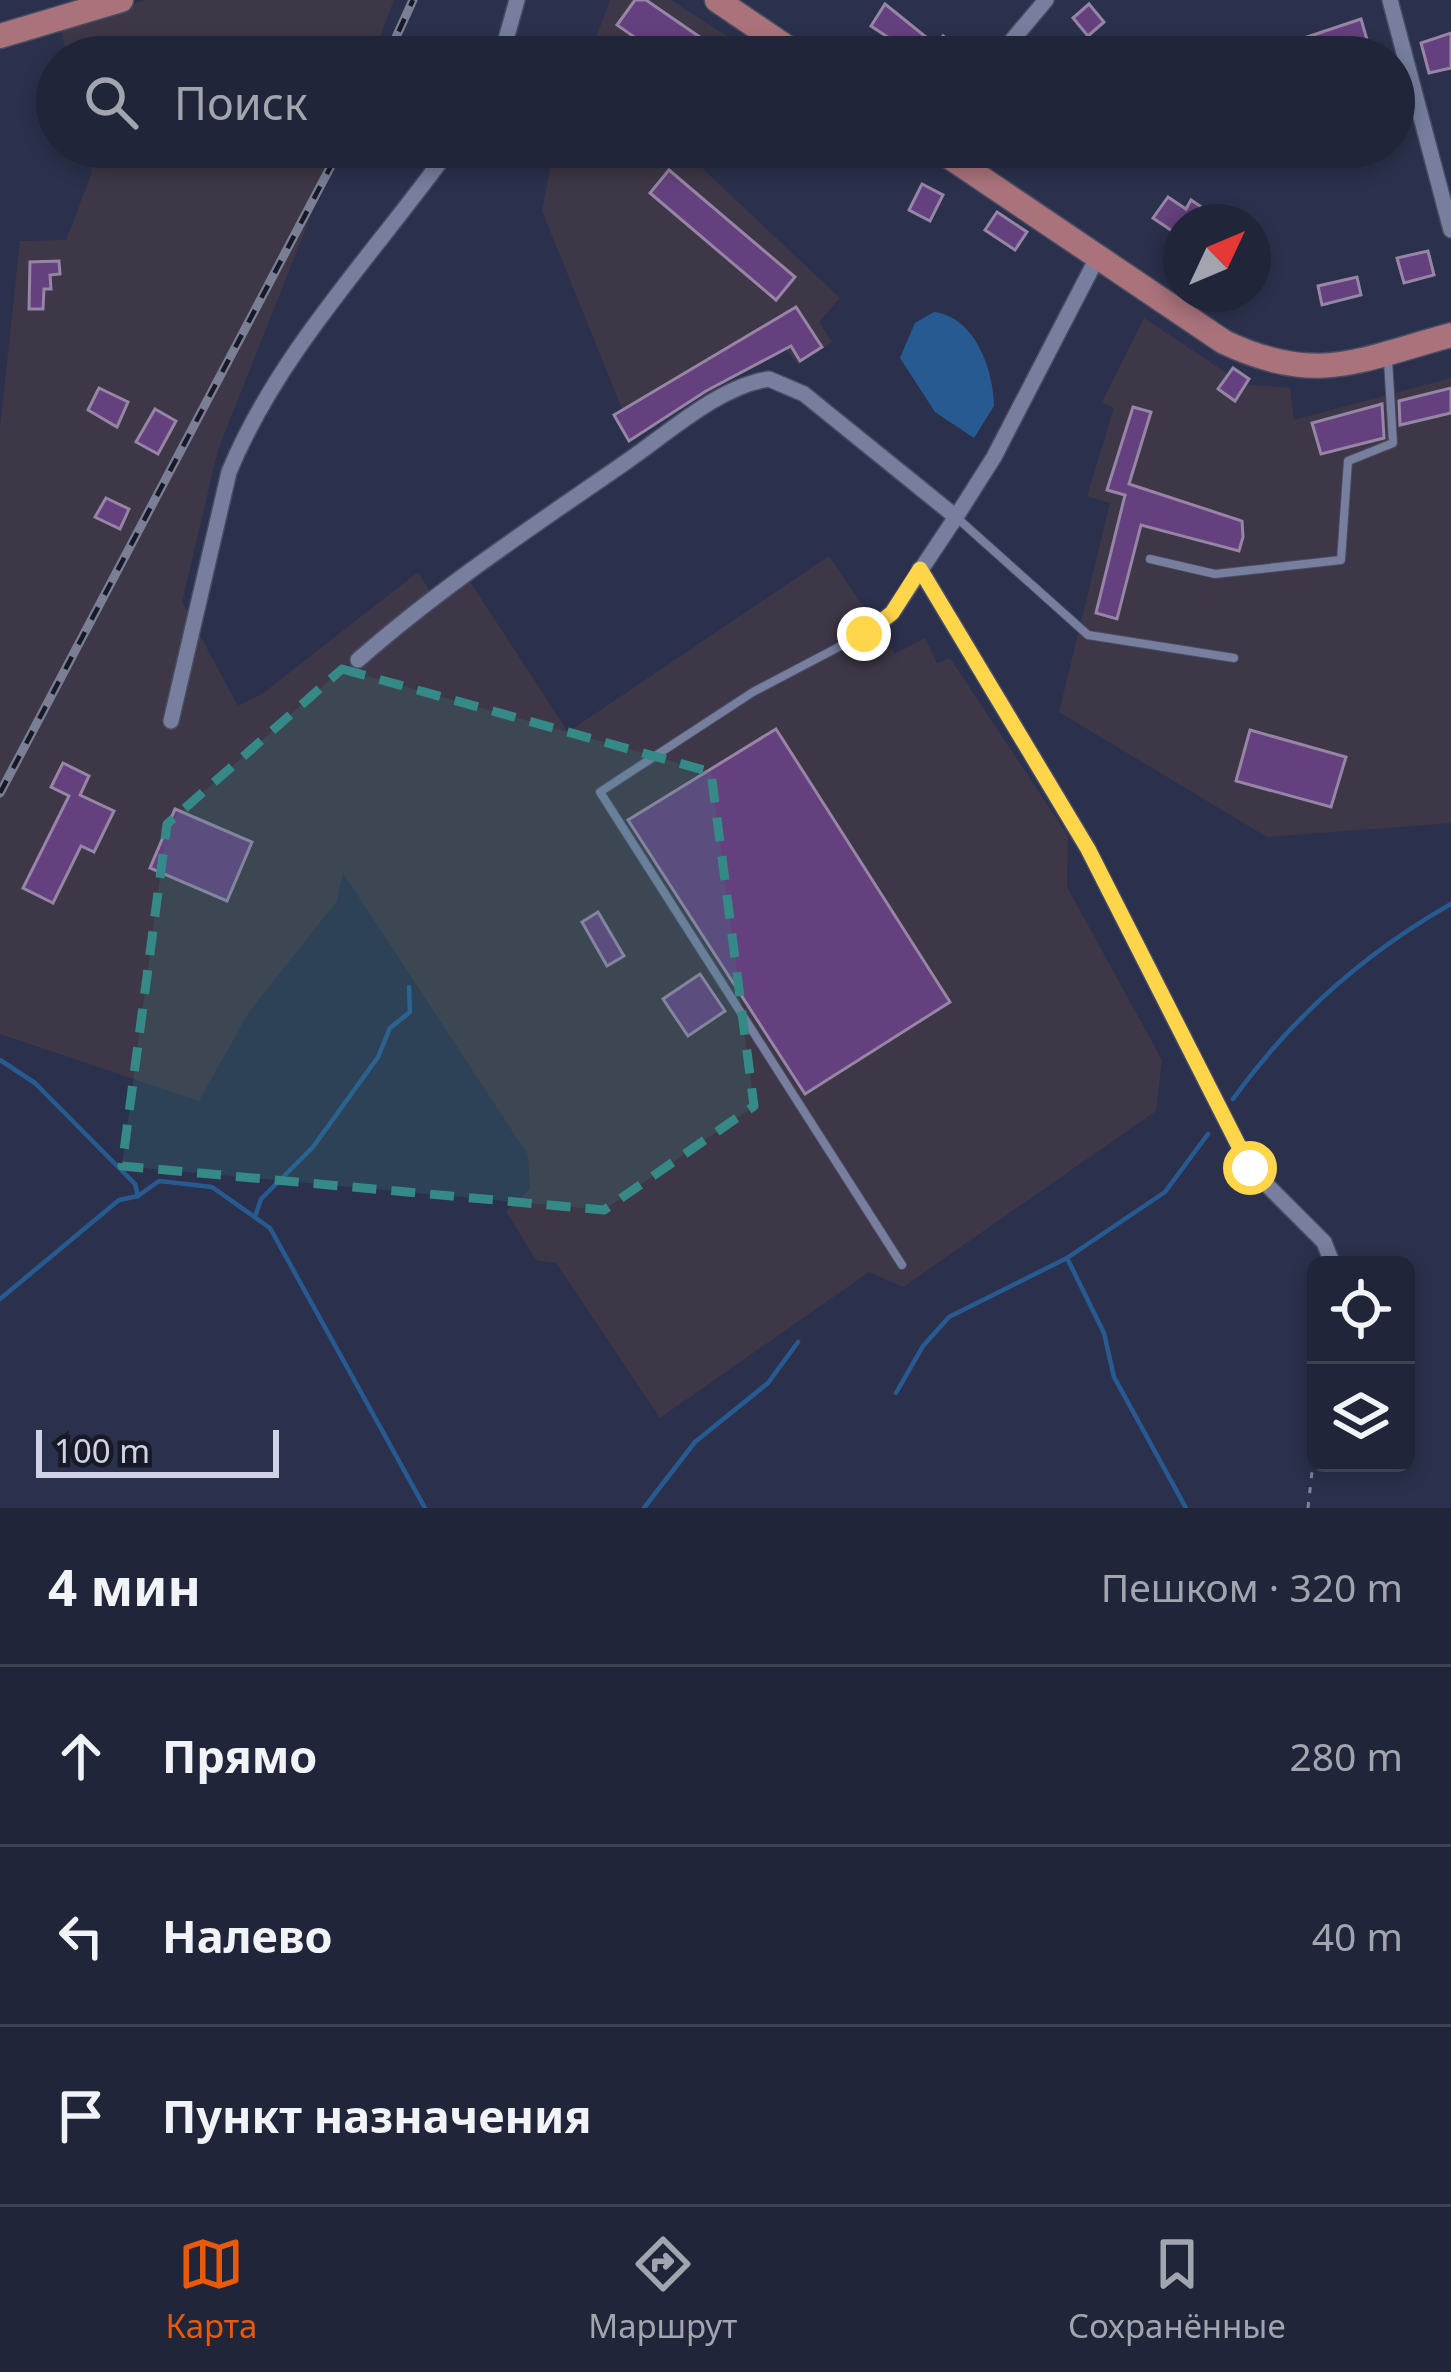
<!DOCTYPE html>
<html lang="ru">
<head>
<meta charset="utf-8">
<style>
  body { margin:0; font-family:"Noto Sans",sans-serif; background:#2d3144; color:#f1f3f6 }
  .controls { position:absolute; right:36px; bottom:36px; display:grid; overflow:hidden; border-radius:18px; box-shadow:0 6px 18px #0003 }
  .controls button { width:108px; height:108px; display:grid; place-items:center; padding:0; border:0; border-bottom:3px solid #3d4253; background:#202539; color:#f1f3f6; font:60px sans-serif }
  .compass { position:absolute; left:1163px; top:204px; width:108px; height:108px; border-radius:50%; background:#202539; box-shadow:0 6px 18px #0003; rotate:46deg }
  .scale { position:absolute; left:36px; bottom:30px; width:243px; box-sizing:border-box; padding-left:12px; border:6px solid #cfd3e5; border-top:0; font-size:33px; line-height:42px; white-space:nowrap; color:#cfd3e5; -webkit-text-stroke:9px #171a26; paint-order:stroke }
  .stop { position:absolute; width:36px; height:36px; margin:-27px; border:9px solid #ffd54a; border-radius:50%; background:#fff }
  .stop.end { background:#ffd54a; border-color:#fff; box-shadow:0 3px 12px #0008 }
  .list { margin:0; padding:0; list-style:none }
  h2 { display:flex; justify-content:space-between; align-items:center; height:156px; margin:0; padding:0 48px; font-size:51px }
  h2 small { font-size:39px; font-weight:400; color:#a2a5ae }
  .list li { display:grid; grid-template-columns:78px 1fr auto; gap:36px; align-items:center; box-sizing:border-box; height:180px; padding:0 48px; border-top:3px solid #3d4253 }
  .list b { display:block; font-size:45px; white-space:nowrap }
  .list em { font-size:39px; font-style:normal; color:#a2a5ae }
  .icon { flex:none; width:66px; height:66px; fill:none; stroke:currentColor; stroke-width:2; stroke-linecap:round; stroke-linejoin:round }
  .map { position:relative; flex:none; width:1451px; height:1508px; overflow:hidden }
  .search { position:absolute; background:#202539; box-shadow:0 6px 18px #0003; left:36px; right:36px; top:36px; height:132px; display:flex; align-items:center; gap:30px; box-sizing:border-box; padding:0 42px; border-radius:66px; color:#a2a5ae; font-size:45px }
  .sheet { height:696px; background:#202539 }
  nav { display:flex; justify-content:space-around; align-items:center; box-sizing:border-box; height:168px; border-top:3px solid #3d4253; background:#202539; font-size:33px; color:#a2a5ae }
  nav a { display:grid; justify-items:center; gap:6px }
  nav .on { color:#ea580c }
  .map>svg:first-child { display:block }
  .industrial { fill:#3e3747 }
  .water { fill:#285a92 }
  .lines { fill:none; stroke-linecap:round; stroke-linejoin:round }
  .stream { stroke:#285a92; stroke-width:4.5 }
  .building { fill:#65407e; stroke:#9685a4; stroke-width:3 }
  .service-casing { stroke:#484c63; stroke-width:10 }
  .minor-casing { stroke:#484c63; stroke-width:18 }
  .primary-casing { stroke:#484c63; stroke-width:27 }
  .path { stroke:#7f849a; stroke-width:3; stroke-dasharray:6 9; stroke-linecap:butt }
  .service { stroke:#777e9e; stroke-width:8 }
  .minor { stroke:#777e9e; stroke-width:15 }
  .primary { stroke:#aa737b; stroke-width:24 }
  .rail-casing { stroke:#7a7f96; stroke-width:9 }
  .rail { stroke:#171a26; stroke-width:4.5; stroke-dasharray:14; stroke-linecap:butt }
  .route { stroke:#ffd54a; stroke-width:15 }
  .marked { fill:#358986; fill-opacity:0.2; stroke:#358986; stroke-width:9; stroke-dasharray:24 15; stroke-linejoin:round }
</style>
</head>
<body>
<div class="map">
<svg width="1451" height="1508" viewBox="0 0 1451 1508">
  <rect width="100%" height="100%" fill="#2b314c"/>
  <!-- industrial -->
  <g class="industrial">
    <polygon points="145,0 394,0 372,57 67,57 60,25"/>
    <polygon points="610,0 671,0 759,57 589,57"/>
    <polygon points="86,147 338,147 218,450 182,602 238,706 262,694 418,572 432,595 463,571 568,732 829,556 895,654 925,638 937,663 950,658 1068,836 1067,887 1162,1060 1156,1111 903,1287 869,1272 660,1418 556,1263 536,1260 506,1211 530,1189 528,1155 343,873 337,901 249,1012 199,1101 0,1034 0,428 20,241 66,240 92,173"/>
    <polygon points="554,147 716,147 703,169 840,298 819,322 832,342 798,365 785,348 633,436 542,211"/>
    <polygon points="1144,318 1243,384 1290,388 1294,420 1451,378 1451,823 1267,837 1059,712 1110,503 1087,496 1114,408 1102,402"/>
  </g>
  <!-- water -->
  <path class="water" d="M934 312C975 317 993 369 994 406L974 438 935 412 900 358 915 323Z"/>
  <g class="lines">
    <!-- stream -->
    <g class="stream">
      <polyline points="0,1060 35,1083 135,1184 138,1196"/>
      <path d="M1233 1099C1292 1017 1363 954 1451 904"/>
      <polyline points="256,1214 261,1199 313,1147 378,1057 390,1028 410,1012 409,987"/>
      <polyline points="1067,1258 1104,1333 1114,1377 1186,1508"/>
      <polyline points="0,1299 119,1200 138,1196 159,1181 212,1187 270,1228 425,1508"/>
      <polyline points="896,1393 923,1346 949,1317 1067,1258 1165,1192 1208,1134"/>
      <polyline points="644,1508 695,1442 768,1383 798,1342"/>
    </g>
  </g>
  <!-- building -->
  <g class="building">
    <polygon points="635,0 646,0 707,42 697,57 663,57 617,25"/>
    <polygon points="885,4 937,46 943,36 962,49 957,57 918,57 871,26"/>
    <polygon points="1089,4 1104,22 1088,36 1073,18"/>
    <polygon points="1361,19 1368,43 1327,57 1307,57 1301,39"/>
    <polygon points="1451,33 1451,68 1429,73 1421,43"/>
    <polygon points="669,170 795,277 776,300 650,193"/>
    <polygon points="922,184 943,195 930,221 909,210"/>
    <polygon points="1168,197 1186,209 1191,200 1206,210 1200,218 1206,222 1181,222 1181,237 1153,218"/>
    <polygon points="997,212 1027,232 1015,250 985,230"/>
    <polygon points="1428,251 1434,275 1404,283 1397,258"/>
    <polygon points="59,261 60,274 50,275 51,289 44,289 43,309 29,309 30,262"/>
    <polygon points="1357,277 1361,295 1322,305 1318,286"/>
    <polygon points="796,307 822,347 800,361 791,346 706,391 629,441 614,415"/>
    <polygon points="1233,368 1249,379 1235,401 1218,389"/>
    <polygon points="99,388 128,402 117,427 88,410"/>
    <polygon points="1451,388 1451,413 1400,425 1399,401"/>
    <polygon points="1382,404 1384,438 1321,454 1312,423"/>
    <polygon points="1133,407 1151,412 1129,484 1242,521 1243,537 1239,551 1141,525 1117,619 1096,613 1125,495 1107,490"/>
    <polygon points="155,409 176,421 158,454 136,442"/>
    <polygon points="106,498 129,509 120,529 95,517"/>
    <polygon points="776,729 950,1002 805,1094 628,820"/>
    <polygon points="1250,730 1346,757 1331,807 1236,781"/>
    <polygon points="63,763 89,776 80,795 114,811 94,852 81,846 53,903 23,888 69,796 51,787"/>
    <polygon points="175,809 252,842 227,901 150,868"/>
    <polygon points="598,912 624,956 607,966 582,922"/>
    <polygon points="700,974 725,1011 688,1036 663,999"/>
  </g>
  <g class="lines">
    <defs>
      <g id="service">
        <polyline points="956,517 1088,635 1234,658"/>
        <polyline points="1150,559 1215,574 1341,560 1348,461 1393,443 1388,360"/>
        <polyline points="873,629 753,692 600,792 902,1265"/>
      </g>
      <g id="minor">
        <polyline points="1390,0 1451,230"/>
        <polyline points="501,57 517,0"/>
        <polyline points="998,57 1046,0"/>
        <polyline points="956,517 994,457 1096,260"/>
        <polyline points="920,569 1088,849 1250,1168 1324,1242 1333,1265"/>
        <path d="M358 660C441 587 535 525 626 462 667 434 719 386 769 379L804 394 956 517 892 613 874 628"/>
        <path d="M171 721 229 472C279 351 375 253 451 147"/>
      </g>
      <g id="primary">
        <polyline points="717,0 801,57"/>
        <polyline points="0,36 121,0"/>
        <path d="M935 147 1224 342C1317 386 1358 360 1451 335"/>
      </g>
    </defs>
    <!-- service casing -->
    <use href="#service" class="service-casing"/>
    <!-- minor casing -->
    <use href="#minor" class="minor-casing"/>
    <!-- primary casing -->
    <use href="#primary" class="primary-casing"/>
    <!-- path -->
    <polyline class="path" points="1308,1508 1316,1435"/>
    <!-- service -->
    <use href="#service" class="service"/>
    <!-- minor -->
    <use href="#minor" class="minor"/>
    <!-- primary -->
    <use href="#primary" class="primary"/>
    <defs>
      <g id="rail">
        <polyline points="387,57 413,0"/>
        <polyline points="0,793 341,147"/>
      </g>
    </defs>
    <!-- rail casing -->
    <use href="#rail" class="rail-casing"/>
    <!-- rail -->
    <use href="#rail" class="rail"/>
  </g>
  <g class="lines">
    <!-- route -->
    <polyline class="route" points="864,634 892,613 920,569 1088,849 1250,1168"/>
  </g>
  <!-- marked area -->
  <path class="marked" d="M342 669 711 772 754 1106 604 1210 122 1166 167 824Z"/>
</svg>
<div class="controls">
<button><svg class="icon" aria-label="locate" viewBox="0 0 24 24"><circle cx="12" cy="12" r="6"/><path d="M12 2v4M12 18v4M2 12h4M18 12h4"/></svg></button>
<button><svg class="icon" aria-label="layers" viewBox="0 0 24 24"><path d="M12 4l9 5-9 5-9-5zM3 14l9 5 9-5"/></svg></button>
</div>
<svg class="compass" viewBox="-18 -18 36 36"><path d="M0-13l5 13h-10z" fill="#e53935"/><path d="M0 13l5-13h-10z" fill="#a2a5ae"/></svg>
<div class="scale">100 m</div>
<div class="stop" style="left:1250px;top:1168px"></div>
<div class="stop end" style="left:864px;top:634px"></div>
<div class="search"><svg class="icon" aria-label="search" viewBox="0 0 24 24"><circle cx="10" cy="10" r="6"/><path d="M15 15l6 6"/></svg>Поиск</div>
</div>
<section class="sheet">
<h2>4 мин<small>Пешком · 320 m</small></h2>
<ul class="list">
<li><svg class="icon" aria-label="ahead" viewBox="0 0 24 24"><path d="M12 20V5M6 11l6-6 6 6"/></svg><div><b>Прямо</b></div><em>280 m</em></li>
<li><svg class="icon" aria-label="left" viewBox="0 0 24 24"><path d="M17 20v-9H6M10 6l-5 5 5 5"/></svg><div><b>Налево</b></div><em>40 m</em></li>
<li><svg class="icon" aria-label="arrive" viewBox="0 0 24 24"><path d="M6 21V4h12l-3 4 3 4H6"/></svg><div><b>Пункт назначения</b></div></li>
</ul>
</section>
<nav>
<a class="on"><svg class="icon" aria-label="map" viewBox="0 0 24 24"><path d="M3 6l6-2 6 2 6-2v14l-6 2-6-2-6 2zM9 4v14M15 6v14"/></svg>Карта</a>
<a><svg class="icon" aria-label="directions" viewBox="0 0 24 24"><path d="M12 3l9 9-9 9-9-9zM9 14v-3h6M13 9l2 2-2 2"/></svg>Маршрут</a>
<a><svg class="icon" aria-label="saved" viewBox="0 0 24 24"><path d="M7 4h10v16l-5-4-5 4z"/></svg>Сохранённые</a>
</nav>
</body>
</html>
